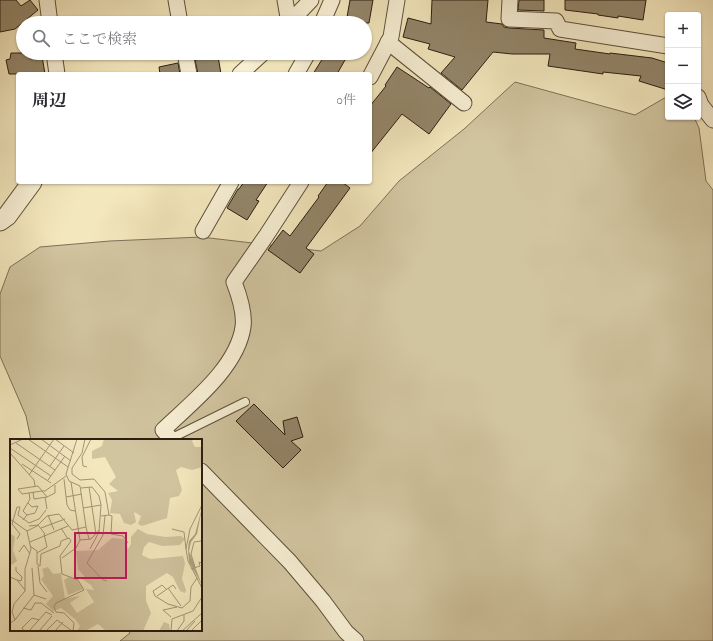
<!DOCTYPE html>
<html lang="ja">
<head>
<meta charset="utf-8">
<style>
  body { margin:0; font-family:"IM FELL Double Pica","Noto Serif JP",serif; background:#f7f7f7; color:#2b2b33 }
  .controls { position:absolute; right:12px; top:12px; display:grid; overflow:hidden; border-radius:4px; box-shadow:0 1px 3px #0004 }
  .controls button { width:36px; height:36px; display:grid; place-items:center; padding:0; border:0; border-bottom:1px solid #e1e1e2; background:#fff; color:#2b2b33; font:20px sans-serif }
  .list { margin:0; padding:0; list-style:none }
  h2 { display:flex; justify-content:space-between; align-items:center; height:52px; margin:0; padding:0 16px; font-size:17px }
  h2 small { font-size:13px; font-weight:400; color:#7c7c81 }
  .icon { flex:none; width:22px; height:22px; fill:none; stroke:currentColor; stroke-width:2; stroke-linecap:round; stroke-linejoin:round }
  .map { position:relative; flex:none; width:713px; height:641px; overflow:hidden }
  .search { position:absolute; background:#fff; box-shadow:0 1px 3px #0004; left:16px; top:16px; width:356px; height:44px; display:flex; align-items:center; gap:10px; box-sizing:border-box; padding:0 14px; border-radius:22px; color:#7c7c81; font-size:15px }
  .panel { position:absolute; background:#fff; box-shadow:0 1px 3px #0004; left:16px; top:72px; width:356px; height:112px; border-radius:4px }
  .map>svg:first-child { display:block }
  .green { fill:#d1c5a0; stroke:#7e7158 }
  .building { fill:#93866a; stroke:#2b1d10 }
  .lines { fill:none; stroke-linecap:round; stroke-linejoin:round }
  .service-casing { stroke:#5d503b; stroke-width:10 }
  .minor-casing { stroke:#5d503b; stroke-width:17 }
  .tertiary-casing { stroke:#5d503b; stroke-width:21 }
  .service { stroke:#f7efd4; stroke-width:8 }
  .minor { stroke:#f7efd4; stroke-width:15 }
  .tertiary { stroke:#f7efd4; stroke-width:19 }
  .inset-road { fill:none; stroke:#a39678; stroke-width:1 }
  .view { fill:#c2185b; fill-opacity:0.15; stroke:#c2185b; stroke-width:2 }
  .inset-edge { fill:none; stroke:#2b1d10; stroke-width:2 }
</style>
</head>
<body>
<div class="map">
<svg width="713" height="641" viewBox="0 0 713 641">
  <rect width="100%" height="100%" fill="#f3e7bd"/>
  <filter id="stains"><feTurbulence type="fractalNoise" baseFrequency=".005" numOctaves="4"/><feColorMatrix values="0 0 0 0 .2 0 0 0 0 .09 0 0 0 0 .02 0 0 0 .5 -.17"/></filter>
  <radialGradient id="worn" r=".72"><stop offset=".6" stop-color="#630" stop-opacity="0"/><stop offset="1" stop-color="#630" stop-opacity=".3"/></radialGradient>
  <!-- green -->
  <polygon class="green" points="515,82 635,115 668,96 668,117 694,117 699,128 706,181 713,190 713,641 120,641 130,633 128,630 201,630 201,440 31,440 26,416 0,356 0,294 10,267 40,247 110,241 201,237 321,251 360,226 399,181 464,129"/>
  <!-- building -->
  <g class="building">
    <polygon points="0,0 16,0 21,6 30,0 38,10 15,29 0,32"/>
    <polygon points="350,0 373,0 369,23 346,23"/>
    <polygon points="432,0 488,0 486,22 502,24 504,27 509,28 544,30 544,38 576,43 575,49 610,54 610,53 652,58 668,63 668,90 639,81 641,76 603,72 603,74 548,66 550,54 512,54 493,52 462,90 441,73 455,57 428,49 430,44 403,37 408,18 431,24"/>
    <polygon points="519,0 544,0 544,11 518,10"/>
    <polygon points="565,0 646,0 643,20 618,16 618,18 598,15 598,14 565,10"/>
    <polygon points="11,53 29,53 30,59 42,56 45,74 9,74 6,60 10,59"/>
    <polygon points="326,53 349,53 337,74 313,74"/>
    <polygon points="218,56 221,74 198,74 195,60"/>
    <polygon points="178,63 180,74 160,74 159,67"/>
    <polygon points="397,67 429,88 430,87 451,104 429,134 402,114 370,154 370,106 386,86 385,85"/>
    <polygon points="244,182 268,182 256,200 259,201 247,220 227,208 238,189 239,189"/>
    <polygon points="328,182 342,182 350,188 306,248 314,254 300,273 268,250 283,230 290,236 319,197 318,196"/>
    <polygon points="254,404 285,435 283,421 297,417 303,437 291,441 301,450 283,468 236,421"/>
  </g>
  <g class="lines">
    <defs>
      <polyline id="service" points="170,439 245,402"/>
      <g id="minor">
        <polyline points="47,0 50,23"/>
        <polyline points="176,0 180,23"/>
        <polyline points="285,0 289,23"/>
        <polyline points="510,0 509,19 556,21 560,29 668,46"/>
        <polyline points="289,23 311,0"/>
        <polyline points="322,23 332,0"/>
        <polyline points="388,42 464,103"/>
        <polyline points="54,53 57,74"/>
        <polyline points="185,53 189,74"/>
        <polyline points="240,74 263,53"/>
        <polyline points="296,74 308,53"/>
        <polyline points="370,77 391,37 397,0"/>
        <polyline points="698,97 701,105 713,120"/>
        <polyline points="203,231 231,182"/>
        <path d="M172 440 163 430C191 403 237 368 243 327 245 313 239 295 234 282L266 236 301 182"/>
        <polyline points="201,471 290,562 323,601 346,632 356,641"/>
      </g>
      <polyline id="tertiary" points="0,221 7,216 32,182"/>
    </defs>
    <!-- service casing -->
    <use href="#service" class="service-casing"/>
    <!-- minor casing -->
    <use href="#minor" class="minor-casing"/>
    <!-- tertiary casing -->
    <use href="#tertiary" class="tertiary-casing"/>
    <!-- service -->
    <use href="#service" class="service"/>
    <!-- minor -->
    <use href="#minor" class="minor"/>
    <!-- tertiary -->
    <use href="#tertiary" class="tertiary"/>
  </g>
  <!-- overview -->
  <g transform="translate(10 439)">
    <rect width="192" height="192" fill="#f3e7bd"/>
    <path d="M94 0H184L182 2 185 8H192V28L182 31 171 28 166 31 172 51 169 57 160 59 157 79 132 87 128 85 131 77 124 73 126 83 121 86 114 84 110 75 100 74 102 61 98 54 108 52 99 45 106 38 95 18 82 20V12L92 7ZM128 90 137 95 156 98 171 97 175 100 170 106 152 107 139 103 134 108 132 116 140 120 173 117 175 124 172 140 176 151 175 154 170 152 163 138 157 134 136 147V162L141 174 133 192H96L88 185 75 192H67L70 187 65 180 51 169 43 172 36 165 43 157 31 140 34 137 32 130 38 128 43 135 51 134 55 160 70 157 60 164 67 174 84 163 76 150 84 151 81 146 72 140 75 138 68 130 66 112 88 111 102 99 114 100 118 110 121 105V98ZM0 94 5 98 3 111 7 122 0 127ZM59 138 67 141 73 150 58 156 54 141ZM154 183 159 185 160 192H149Z" fill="#d1c5a0"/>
    <path d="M192 69 187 95 181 103 179 112 192 146 179 123 178 110 179 102 185 95Z" fill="#afa282"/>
    <path class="inset-road" d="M18 0 58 28M31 0 61 22M45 0 64 14M75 0 72 14 62 29V35L70 41 84 40 95 53 99 76 91 77M6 4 45 31M0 6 13 0M0 9 41 37M0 14 24 41 25 47M12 25 41 44M40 27 54 7M77 28 73 27 72 18 81 0M19 36 44 0M54 40 57 66 60 71 65 72M38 41 55 17M61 43 70 101 81 100 89 91M79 48 86 95M71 49 82 48 89 57 91 66 89 93 80 110M23 53 24 60 37 58 45 54V46M35 58 37 70M37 58 32 52 28 47 8 50 12 55 32 52H35L56 37M56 58 72 55M192 66 180 90 176 110 178 122 192 149M73 69 91 66M17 76 13 72 20 60 19 54M38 76 44 91M99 76 102 77 101 95 113 97 118 104M95 77 93 96 77 124 93 141 97 142M0 80 17 92 21 110 15 130V152L4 165 2 173 5 181 0 184M13 81 17 76 25 74 28 67 22 68 18 64M19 87 28 86 35 95M76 88 79 100M31 89 55 80M51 89 58 100M162 90 174 93 176 110M17 92 27 87 37 77 49 75 62 91 76 88 70 47 59 42 56 35 67 0M192 94V111M7 100 10 95 2 85 7 68H10L8 76 19 84 29 80 36 71M20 103 58 87M20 107 27 112V125L30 127 31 115 50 107 51 102 59 99 61 102 50 117 52 135 68 141 74 151 46 164 44 168 46 173 54 174 64 184 63 192M9 113 14 106 20 115M27 114 37 108 34 95M52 119 66 109 70 101M28 127 30 144 37 153M6 128V132L12 138 11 142 7 141M185 128 181 115 184 103 191 102M181 130 190 127 189 123 192 124M0 138 7 141 15 151M158 149 171 167M156 150 152 146 143 152 145 157 158 165 172 169 180 162 181 148 187 139M24 156 36 160M147 157 163 146 166 150M13 169 21 171 25 164H31L44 174M161 178 153 171 167 168M5 181 24 156 22 129M14 192 12 189 22 179 29 181M19 192 36 173 42 176M29 192 42 177M36 192 47 181 62 192M45 192 53 183M161 192 162 180 183 172 192 158M167 192 174 182V176M172 192 192 174M176 192 185 182M181 192 192 181"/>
    <path class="view" d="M65 94H116V139H65Z"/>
    <rect width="192" height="192" class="inset-edge"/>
  </g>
  <rect width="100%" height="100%" filter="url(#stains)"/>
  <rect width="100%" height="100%" fill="url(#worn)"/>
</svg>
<div class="controls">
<button>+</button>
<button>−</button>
<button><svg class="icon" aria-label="layers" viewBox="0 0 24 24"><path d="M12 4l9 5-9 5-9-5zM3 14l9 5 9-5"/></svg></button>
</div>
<div class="search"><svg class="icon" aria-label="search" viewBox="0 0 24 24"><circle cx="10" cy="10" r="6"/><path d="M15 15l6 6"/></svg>ここで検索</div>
<section class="panel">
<h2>周辺<small>0件</small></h2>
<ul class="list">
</ul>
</section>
</div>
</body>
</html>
